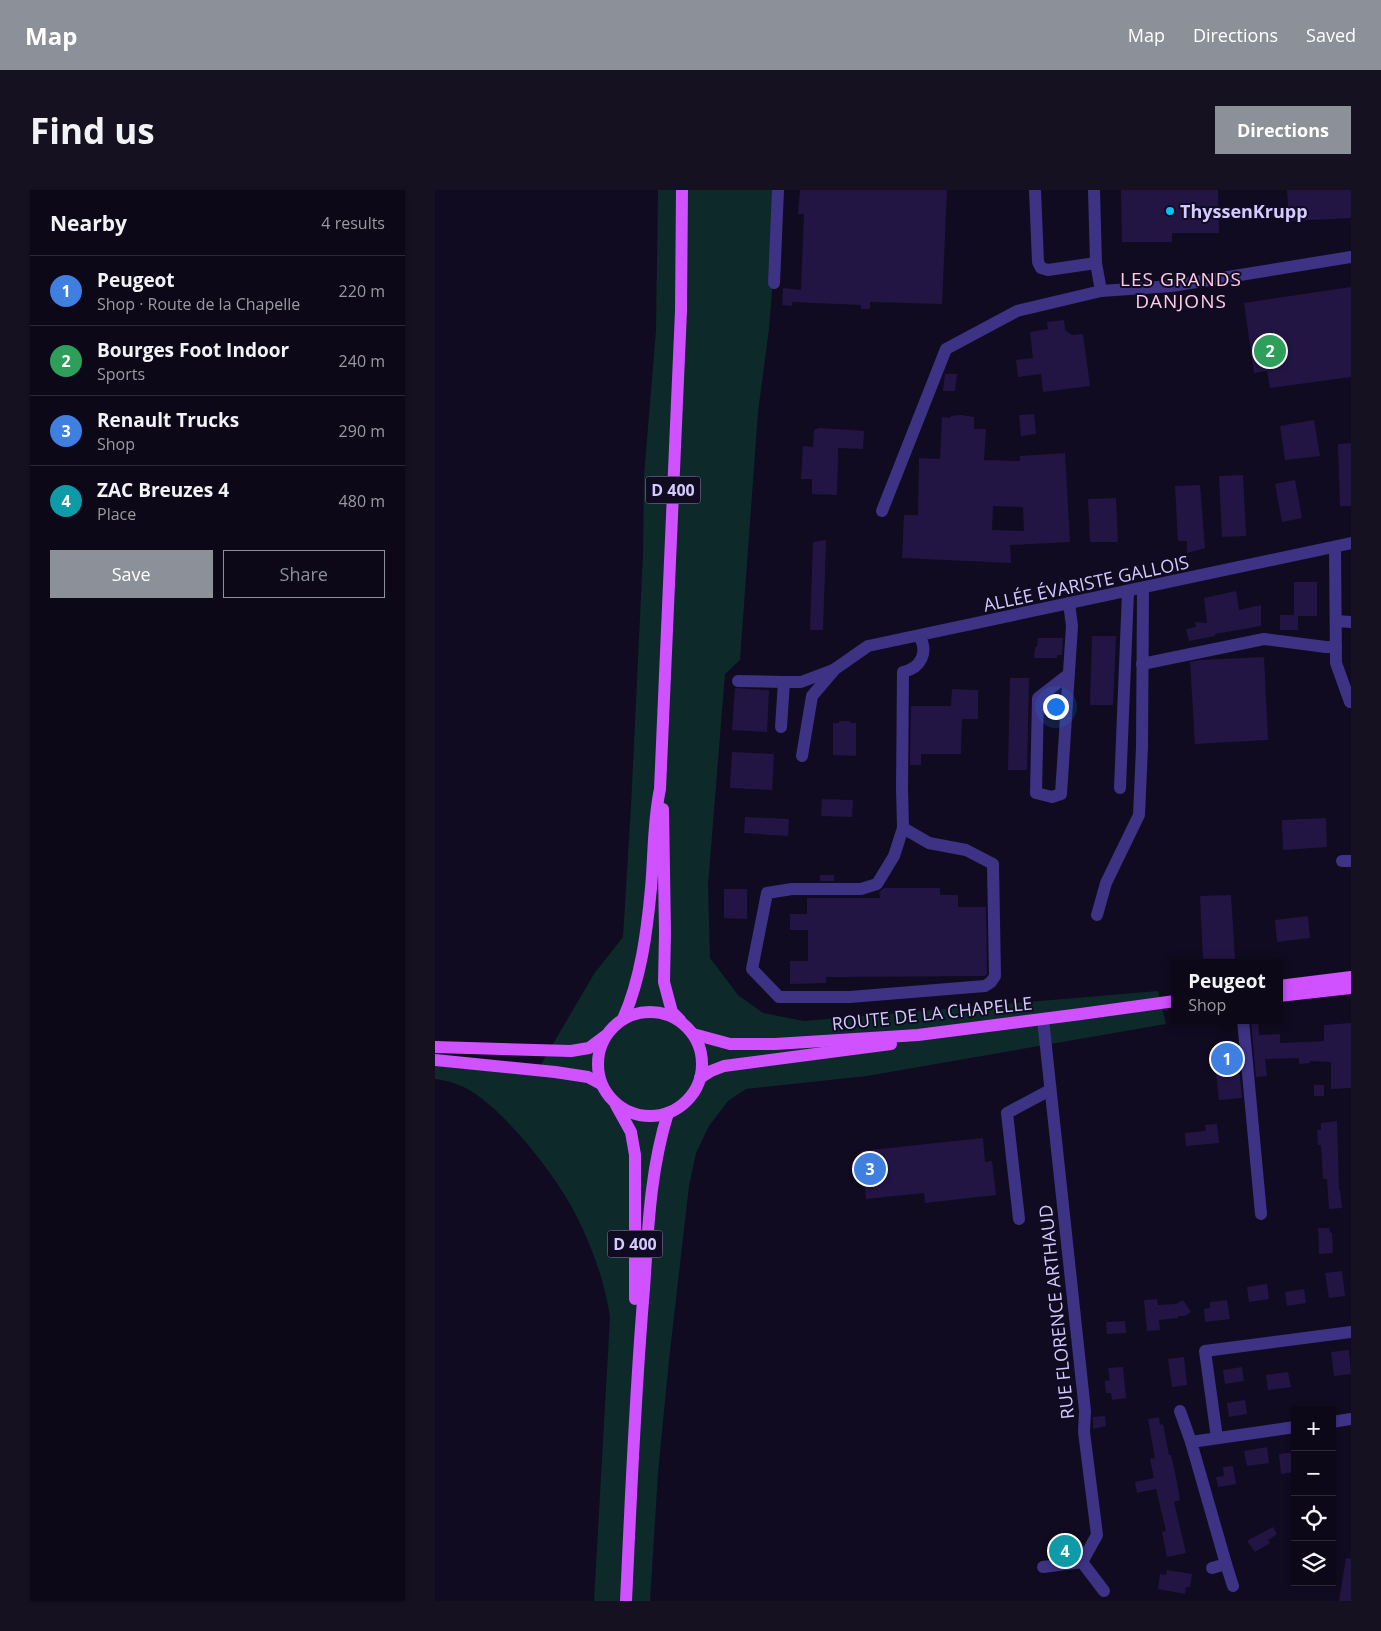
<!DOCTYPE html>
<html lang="en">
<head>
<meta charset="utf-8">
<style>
  body { margin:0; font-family:"Open Sans",sans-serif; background:#151121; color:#f1f3f6 }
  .controls { position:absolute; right:15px; bottom:15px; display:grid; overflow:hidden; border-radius:0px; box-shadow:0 1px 4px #0004 }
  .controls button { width:45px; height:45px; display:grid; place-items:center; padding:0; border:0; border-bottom:1px solid #2c2937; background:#0c0818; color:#f1f3f6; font:25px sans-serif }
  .you { position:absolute; left:620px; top:516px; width:18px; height:18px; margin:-12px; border:4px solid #fff; border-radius:50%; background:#1a73e8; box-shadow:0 0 0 8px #1a73e833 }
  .badge { display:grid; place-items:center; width:32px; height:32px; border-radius:50%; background:#8c9099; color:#fff; font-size:16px; font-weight:700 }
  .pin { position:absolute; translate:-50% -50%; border:2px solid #fff; box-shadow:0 1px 5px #0006 }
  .popup { position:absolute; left:736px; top:769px; width:112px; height:65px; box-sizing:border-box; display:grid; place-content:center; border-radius:0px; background:#0c0818; filter:drop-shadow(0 1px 4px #0005); font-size:16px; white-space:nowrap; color:#9a9aa2 }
  .popup b { font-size:19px; color:#f1f3f6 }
  .popup::after { content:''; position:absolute; left:50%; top:100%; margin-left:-10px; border:10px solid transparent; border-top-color:#0c0818 }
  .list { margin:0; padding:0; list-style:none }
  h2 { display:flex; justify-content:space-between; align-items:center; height:65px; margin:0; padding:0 20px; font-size:21px }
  h2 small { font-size:16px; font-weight:400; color:#9a9aa2 }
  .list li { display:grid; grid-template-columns:32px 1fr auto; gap:15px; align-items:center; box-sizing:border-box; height:70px; padding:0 20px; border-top:1px solid #2c2937 }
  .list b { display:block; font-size:19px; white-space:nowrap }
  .list p { margin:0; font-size:16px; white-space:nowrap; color:#9a9aa2 }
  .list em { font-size:16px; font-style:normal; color:#9a9aa2 }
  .actions { display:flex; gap:10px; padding:15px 20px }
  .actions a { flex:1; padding:11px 0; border:1px solid #8c9099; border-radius:0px; text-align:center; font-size:18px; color:#8c9099 }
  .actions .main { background:#8c9099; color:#fff }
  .icon { flex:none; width:28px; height:28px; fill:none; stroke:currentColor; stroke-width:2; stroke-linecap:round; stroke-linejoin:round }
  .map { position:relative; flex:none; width:916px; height:1411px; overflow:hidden; border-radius:0px }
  header { display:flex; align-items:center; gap:30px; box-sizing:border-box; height:70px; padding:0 25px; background:#8c9099; color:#fff }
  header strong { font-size:24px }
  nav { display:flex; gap:28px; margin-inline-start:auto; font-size:18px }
  .intro { display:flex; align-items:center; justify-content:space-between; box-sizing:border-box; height:120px; padding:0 30px }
  h1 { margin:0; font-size:35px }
  .button { padding:12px 22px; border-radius:0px; background:#8c9099; color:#fff; font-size:18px; font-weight:700 }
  main { display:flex; gap:30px; padding:0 30px }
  aside { flex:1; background:#0c0818; border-radius:0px; box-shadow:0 1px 4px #0004 }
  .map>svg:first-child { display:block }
  .green { fill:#0d292a }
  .building { fill:#231543; fill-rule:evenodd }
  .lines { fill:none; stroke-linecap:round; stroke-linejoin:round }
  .minor { stroke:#3d3283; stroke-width:12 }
  .major { stroke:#cf51ff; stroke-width:12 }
  .poi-dot { fill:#00c5f5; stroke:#100b20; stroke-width:2 }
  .labels { text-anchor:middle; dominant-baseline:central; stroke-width:4; stroke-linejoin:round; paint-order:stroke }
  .shield { fill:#100b20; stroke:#9a91bc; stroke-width:1 }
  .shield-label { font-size:16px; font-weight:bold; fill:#d5caff }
  .poi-label { font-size:18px; font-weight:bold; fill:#d5caff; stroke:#100b20; text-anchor:start }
  .street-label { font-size:18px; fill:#d5caff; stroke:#100b20 }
  .neighbourhood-label { font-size:19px; letter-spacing:1px; fill:#ffcce7; stroke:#100b20 }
</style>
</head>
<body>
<header>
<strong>Map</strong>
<nav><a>Map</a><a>Directions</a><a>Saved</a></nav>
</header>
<div class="intro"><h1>Find us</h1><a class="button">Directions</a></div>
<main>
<aside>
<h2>Nearby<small>4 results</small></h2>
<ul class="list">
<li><span class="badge" style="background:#3f7fe0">1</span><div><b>Peugeot</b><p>Shop · Route de la Chapelle</p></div><em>220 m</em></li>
<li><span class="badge" style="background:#2e9e5b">2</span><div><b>Bourges Foot Indoor</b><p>Sports</p></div><em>240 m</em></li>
<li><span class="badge" style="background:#3f7fe0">3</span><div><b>Renault Trucks</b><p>Shop</p></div><em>290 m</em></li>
<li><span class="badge" style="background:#0f9aa8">4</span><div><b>ZAC Breuzes 4</b><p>Place</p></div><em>480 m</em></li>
</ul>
<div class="actions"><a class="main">Save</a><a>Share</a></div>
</aside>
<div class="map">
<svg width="916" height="1411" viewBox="0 0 916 1411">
  <rect width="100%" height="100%" fill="#100b20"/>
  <!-- green -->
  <path class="green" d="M223 0H345L334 139 323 222 305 470 290 484 273 695 275 768 303 805 328 823 369 831 723 801 731 834 432 886 311 899 293 911 274 936 261 963 254 996 234 1170 223 1283 215 1411H159L175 1127C170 1092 157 1057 141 1025 122 987 75 927 39 903 30 896 12 890 0 889V874L101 883 159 784 188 747 196 616 208 364 209 286 221 140Z"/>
  <!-- building -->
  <g class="building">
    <polygon points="365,0 512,0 507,114 435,112 435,119 426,119 426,115 357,112 357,116 347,115 348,98 366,100 369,24 363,24"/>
    <polygon points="686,0 783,0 784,43 737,43 737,52 687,52"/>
    <polygon points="852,0 916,0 916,28 854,31"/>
    <polygon points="916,97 916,187 835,198 832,181 819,183 809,113"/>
    <polygon points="629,130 630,140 637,145 648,144 655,196 608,202 606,184 583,187 581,170 598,168 595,142 613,139 612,132"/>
    <polygon points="510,184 522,184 520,201 508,201"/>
    <polygon points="599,224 601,244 586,246 584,225"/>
    <path d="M526 225 539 227V239H551L549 270 585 271V266L630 263 635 352 575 355 576 373 467 368 469 325H483L484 268 505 269 507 227 515 228 516 226ZM558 316 588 317 589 341 557 340Z"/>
    <polygon points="879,230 885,266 850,270 845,236"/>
    <polygon points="384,238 429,241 428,259 403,258 402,305 377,304 377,289 366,289 368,256 378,257 379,240"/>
    <polygon points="916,253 916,316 905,316 903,254"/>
    <polygon points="808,285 811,346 787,347 784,286"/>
    <polygon points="860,290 867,328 847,332 840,294"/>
    <polygon points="765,295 770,358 752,363 752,351 743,351 740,296"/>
    <polygon points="681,308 683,352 655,352 653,309"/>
    <polygon points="391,350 388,440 375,440 378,352"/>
    <polygon points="859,392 882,392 882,426 863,426 863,440 845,440 845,425 859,425"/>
    <polygon points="801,401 804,420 826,415 826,436 780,444 780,446 754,451 751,439 761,437 760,432 772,433 769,408"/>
    <polygon points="657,446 681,446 678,515 655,515"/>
    <polygon points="603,448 628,448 627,465 622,465 622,468 599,468 600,457 602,457"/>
    <polygon points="829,467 833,550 760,554 755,472 765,470"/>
    <polygon points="575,488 594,488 592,580 573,580"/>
    <polygon points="300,498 334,500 332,542 297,540"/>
    <polygon points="517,499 543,500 543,529 527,529 526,564 486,564 486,575 475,575 476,516 516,516"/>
    <polygon points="404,531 415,531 415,533 421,533 421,566 398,565 398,533 404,533"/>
    <polygon points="297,562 339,564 337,600 295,598"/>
    <polygon points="387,609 418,610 417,627 386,626"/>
    <polygon points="310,627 354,629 353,646 309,643"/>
    <polygon points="891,628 892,657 848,660 847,630"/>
    <rect x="385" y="685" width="14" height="6"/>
    <polygon points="449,698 505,698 505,705 523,705 523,717 551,717 552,784 550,786 391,787 391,793 355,794 355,771 373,771 373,740 355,740 355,724 372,724 372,708 445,708 444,702"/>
    <polygon points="289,699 312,699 312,729 289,728"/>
    <polygon points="796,705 800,769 768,770 765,706"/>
    <polygon points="873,726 875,748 842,752 840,730"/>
    <polygon points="816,830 823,830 824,845 845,844 845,853 889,851 889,835 916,833 916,898 896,899 896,872 875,871 875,873 864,874 864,868 830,869 832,886 821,887"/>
    <polygon points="802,854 807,908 784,910 778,857"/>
    <rect x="879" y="895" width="10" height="11"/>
    <polygon points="902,931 904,1000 905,1000 907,1018 894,1019 892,989 888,989 886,955 883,955 882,940 886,940 886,933"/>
    <polygon points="782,934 784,953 751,956 750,943 771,941 770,935"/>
    <polygon points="548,948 550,972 557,971 561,1005 490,1013 489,1003 431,1009 426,961"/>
    <polygon points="883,1038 894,1038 895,1043 897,1042 898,1063 884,1064"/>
    <polygon points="907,1081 910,1106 894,1108 890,1083"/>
    <polygon points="832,1094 834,1109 814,1112 812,1097"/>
    <polygon points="869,1099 871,1113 852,1116 850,1102"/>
    <polygon points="722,1109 723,1115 741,1114 748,1110 756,1122 750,1126 743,1126 743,1128 724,1130 725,1140 712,1141 709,1110"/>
    <polygon points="792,1110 795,1129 770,1132 769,1119 775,1118 775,1112"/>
    <polygon points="690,1131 691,1143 672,1144 671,1132"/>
    <polygon points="914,1160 916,1184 899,1186 896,1162"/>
    <polygon points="749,1167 752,1195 737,1197 733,1169"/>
    <polygon points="688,1177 691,1208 677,1210 676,1203 671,1203 670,1191 675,1190 673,1178"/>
    <polygon points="807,1177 809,1191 790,1194 788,1180"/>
    <polygon points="853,1182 856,1197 833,1200 831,1185"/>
    <polygon points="810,1210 812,1224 794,1227 792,1213"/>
    <polygon points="670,1226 671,1236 658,1239 658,1227"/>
    <polygon points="724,1227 725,1235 728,1234 734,1265 736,1265 741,1287 745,1310 739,1312 751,1363 732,1367 727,1342 731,1341 721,1299 702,1303 700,1292 719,1288 715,1269 720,1268 713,1229"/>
    <polygon points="832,1257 834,1273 812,1276 809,1261"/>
    <polygon points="860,1262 860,1282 846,1284 844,1264"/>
    <polygon points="798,1276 801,1294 783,1297 781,1287 789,1286 788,1277"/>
    <polygon points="838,1337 842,1344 833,1350 835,1353 820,1362 812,1351"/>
    <polygon points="911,1368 916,1369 916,1411 904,1411"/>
    <polygon points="732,1380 757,1384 755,1397 751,1397 750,1404 723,1399 725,1384 731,1385"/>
  </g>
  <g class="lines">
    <!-- minor -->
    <g class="minor">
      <polyline points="600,0 603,72 606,78 613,80 661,73"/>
      <polyline points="659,0 661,73 666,101"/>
      <polyline points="339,93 343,0"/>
      <polyline points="447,321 511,159 582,121 666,101 737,96 916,67"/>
      <polyline points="900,357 901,473 915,512"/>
      <polyline points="901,431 916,432"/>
      <polyline points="707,474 829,449 891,457 901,457"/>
      <polyline points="634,484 603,508 601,603 617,607 626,604 637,436 634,413"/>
      <polyline points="303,491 349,492"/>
      <polyline points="346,537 349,492 366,492 398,480"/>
      <polyline points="367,566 377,506 400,479 433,456 916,353"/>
      <polyline points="685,598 693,402"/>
      <path d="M468 638 494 653 531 660 558 674 560 786 556 792 550 796 415 807H344L317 779 332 703 357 699H426L442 694 459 666 468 638 467 598 468 482C486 478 494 462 484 446"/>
      <polyline points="907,671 916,671"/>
      <polyline points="662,725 671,693 704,625 707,557 708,399"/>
      <polyline points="608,829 650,1221 649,1242 662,1345 647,1372 669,1401"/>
      <polyline points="808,830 826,1024"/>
      <polyline points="584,1029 572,923 615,900"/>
      <polyline points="745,1221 756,1252"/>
      <polyline points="897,1232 916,1229"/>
      <polyline points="782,1248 770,1161 916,1142"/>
      <polyline points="608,1377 647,1372"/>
      <polyline points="777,1378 791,1374"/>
      <polyline points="798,1396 791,1374 756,1252 860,1237"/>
    </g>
    <!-- major -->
    <g class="major">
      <polyline points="228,619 230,743 229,792 237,822 245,830"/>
      <polyline points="844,796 916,787"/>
      <polyline points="844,806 916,798"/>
      <circle cx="215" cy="874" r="52"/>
      <path d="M188 829C206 789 212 741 216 698 219 665 218 632 225 599L246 121 247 0"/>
      <polyline points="258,844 295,854 340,854 404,850 483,845 646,824 740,811"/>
      <polyline points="0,857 136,861 154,858 170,846"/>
      <polyline points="0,870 120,882 153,887 166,894"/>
      <polyline points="265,888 276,881 289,876 456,854"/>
      <polyline points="181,915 196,942 200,965 200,1109"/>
      <path d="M191 1411C196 1307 200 1203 209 1099 213 1040 215 980 233 923"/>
    </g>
  </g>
  <!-- markers -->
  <circle class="poi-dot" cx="735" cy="21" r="5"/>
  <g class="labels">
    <!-- shield labels -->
    <g class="shield">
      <rect x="210.5" y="286.5" width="55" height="27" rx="4"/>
      <rect x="172.5" y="1040.5" width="55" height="27" rx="4"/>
    </g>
    <g class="shield-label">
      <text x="238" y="300">D 400</text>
      <text x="200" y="1054">D 400</text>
    </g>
    <!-- poi labels -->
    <g class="poi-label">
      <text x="745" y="21">ThyssenKrupp</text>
    </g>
    <!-- street labels -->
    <g class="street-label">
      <text transform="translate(651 393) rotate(-12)">ALLÉE ÉVARISTE GALLOIS</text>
      <text transform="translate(497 823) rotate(-6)">ROUTE DE LA CHAPELLE</text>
      <text transform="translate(621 1122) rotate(-96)">RUE FLORENCE ARTHAUD</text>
    </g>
    <!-- neighbourhood labels -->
    <g class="neighbourhood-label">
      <text x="746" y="89">LES GRANDS<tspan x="746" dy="22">DANJONS</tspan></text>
    </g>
  </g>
</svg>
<div class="controls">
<button>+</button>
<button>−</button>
<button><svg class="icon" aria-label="locate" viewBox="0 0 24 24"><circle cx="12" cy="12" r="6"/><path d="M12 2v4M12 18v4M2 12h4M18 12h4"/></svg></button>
<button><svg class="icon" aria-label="layers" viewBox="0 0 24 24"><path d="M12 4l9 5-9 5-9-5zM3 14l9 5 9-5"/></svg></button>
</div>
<div class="you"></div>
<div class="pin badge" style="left:792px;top:869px;background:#3f7fe0">1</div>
<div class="popup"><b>Peugeot</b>Shop</div>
<div class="pin badge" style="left:835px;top:161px;background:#2e9e5b">2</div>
<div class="pin badge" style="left:435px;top:979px;background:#3f7fe0">3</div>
<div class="pin badge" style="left:630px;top:1361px;background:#0f9aa8">4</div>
</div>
</main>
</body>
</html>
